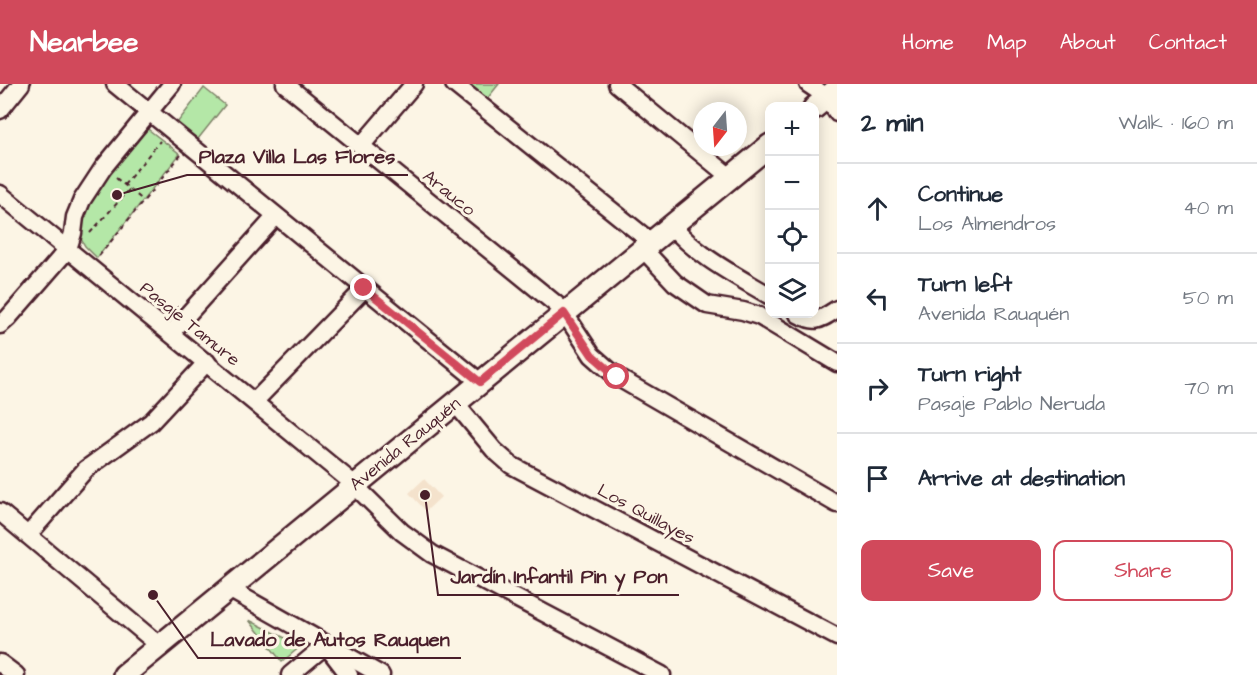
<!DOCTYPE html>
<html lang="en">
<head>
<meta charset="utf-8">
<style>
  body { margin:0; font-family:"Architects Daughter",sans-serif; background:#f6f6f7; color:#1f2937 }
  .controls { position:absolute; right:18px; top:18px; display:grid; overflow:hidden; border-radius:12px; box-shadow:0 3px 15px #0003 }
  .controls button { width:54px; height:54px; display:grid; place-items:center; padding:0; border:0; border-bottom:2px solid #e0e1e3; background:#fff; color:#1f2937; font:30px sans-serif }
  .compass { position:absolute; left:693px; top:18px; width:54px; height:54px; border-radius:50%; background:#fff; box-shadow:0 3px 15px #0003; rotate:197deg }
  .stop { position:absolute; width:18px; height:18px; margin:-14px; border:4px solid #d1495b; border-radius:50%; background:#fff }
  .stop.end { background:#d1495b; border-color:#fff; box-shadow:0 2px 6px #0008 }
  .list { margin:0; padding:0; list-style:none }
  h2 { display:flex; justify-content:space-between; align-items:center; height:78px; margin:0; padding:0 24px; font-size:26px }
  h2 small { font-size:20px; font-weight:400; color:#747a83 }
  .list li { display:grid; grid-template-columns:39px 1fr auto; gap:18px; align-items:center; box-sizing:border-box; height:90px; padding:0 24px; border-top:2px solid #e0e1e3 }
  .list b { display:block; font-size:22px; white-space:nowrap }
  .list p { margin:0; font-size:20px; white-space:nowrap; color:#747a83 }
  .list em { font-size:20px; font-style:normal; color:#747a83 }
  .actions { display:flex; gap:12px; padding:18px 24px }
  .actions a { flex:1; padding:14px 0; border:2px solid #d1495b; border-radius:12px; text-align:center; font-size:21px; color:#d1495b }
  .actions .main { background:#d1495b; color:#fff }
  .icon { flex:none; width:33px; height:33px; fill:none; stroke:currentColor; stroke-width:2; stroke-linecap:round; stroke-linejoin:round }
  .map { position:relative; flex:none; width:837px; height:591px; overflow:hidden }
  header { display:flex; align-items:center; gap:36px; box-sizing:border-box; height:84px; padding:0 30px; background:#d1495b; color:#fff }
  header strong { font-size:28px }
  nav { display:flex; gap:33px; margin-inline-start:auto; font-size:21px }
  main { display:flex }
  aside { flex:1; background:#fff }
  .map>svg:first-child { display:block }
  .built { fill:#f4e2cc }
  .green { fill:#b4e7a7; stroke:#7f8369; stroke-width:1.5 }
  .lines { fill:none; stroke-linecap:round; stroke-linejoin:round }
  .minor-casing { stroke:#4a1f2b; stroke-width:21 }
  .major-casing { stroke:#4a1f2b; stroke-width:26 }
  .path { stroke:#4a1f2b; stroke-width:2; stroke-dasharray:4.5 4.5; stroke-linecap:butt }
  .minor { stroke:#fcf5e5; stroke-width:16 }
  .major { stroke:#fcf5e5; stroke-width:21 }
  .route { stroke:#d1495b; stroke-width:8 }
  .labels { text-anchor:middle; dominant-baseline:central; stroke-width:6; stroke-linejoin:round; paint-order:stroke }
  .street-label { font-size:18px; fill:#4a1f2b; stroke:#fcf5e5 }
  .leader { fill:none; stroke:#4a1f2b; stroke-width:2 }
  .callout-dot { fill:#4a1f2b; stroke:#fcf5e5; stroke-width:2 }
  .callout-label { font-size:20px; text-anchor:middle; font-weight:bold; fill:#4a1f2b; stroke:#fcf5e5; stroke-width:6; stroke-linejoin:round; paint-order:stroke }
</style>
</head>
<body>
<header>
<strong>Nearbee</strong>
<nav><a>Home</a><a>Map</a><a>About</a><a>Contact</a></nav>
</header>
<main>
<div class="map">
<svg width="837" height="591" viewBox="0 0 837 591">
  <rect width="100%" height="100%" fill="#fcf5e5"/>
  <filter id="ink" filterUnits="userSpaceOnUse"><feTurbulence type="fractalNoise" baseFrequency=".0167" numOctaves="2"/><feDisplacementMap in="SourceGraphic" scale="12" xChannelSelector="R" yChannelSelector="G"/><feConvolveMatrix kernelMatrix="1 2 1 2 8 2 1 2 1" color-interpolation-filters="sRGB"/></filter>
  <g filter="url(#ink)">
    <!-- built -->
    <polygon class="built" points="424,395 441,413 426,427 409,409"/>
    <!-- green -->
    <g class="green">
      <polygon points="468,0 499,0 487,15"/>
      <polygon points="204,4 225,21 198,55 177,39"/>
      <polygon points="140,39 180,70 97,174 85,162 76,146 80,123"/>
      <polygon points="249,536 301,562 282,578"/>
    </g>
    <g class="lines">
      <defs>
        <g id="minor">
          <polyline points="115,0 480,298"/>
          <polyline points="285,0 562,225 592,271 617,293 837,420"/>
          <polyline points="454,0 651,158"/>
          <polyline points="617,0 730,93"/>
          <polyline points="808,0 827,13 837,29"/>
          <polyline points="0,26 21,0"/>
          <polyline points="361,62 414,0"/>
          <polyline points="0,110 349,396 402,448 432,470 662,591"/>
          <path d="M671 141C698 173 735 191 770 212"/>
          <polyline points="643,165 675,199 707,221 743,227 759,232 837,279"/>
          <path d="M798 230C816 240 820 236 837 225"/>
          <polyline points="0,241 8,234 68,165 73,149 75,133 82,116 103,84 172,0"/>
          <polyline points="171,249 276,132"/>
          <polyline points="255,317 365,204"/>
          <polyline points="455,319 494,366 511,381 837,553"/>
          <polyline points="0,428 160,562"/>
          <polyline points="28,451 86,385 151,338 207,278"/>
          <polyline points="229,505 381,591"/>
          <polyline points="0,579 16,591"/>
          <polyline points="290,591 326,561 349,591"/>
        </g>
        <g id="major">
          <polyline points="814,24 837,5"/>
          <polyline points="124,591 770,61"/>
        </g>
      </defs>
      <!-- minor casing -->
      <use href="#minor" class="minor-casing"/>
      <!-- major casing -->
      <use href="#major" class="major-casing"/>
      <!-- path -->
      <g class="path">
        <polyline points="116,94 144,117"/>
        <polyline points="124,101 160,57"/>
        <polyline points="90,149 130,105"/>
        <polyline points="99,172 181,71"/>
      </g>
      <!-- minor -->
      <use href="#minor" class="minor"/>
      <!-- major -->
      <use href="#major" class="major"/>
    </g>
  </g>
  <g class="lines" filter="url(#ink)">
    <!-- route -->
    <polyline class="route" points="364,204 480,298 564,229 592,271 617,293"/>
  </g>
  <g class="labels">
    <!-- street labels -->
    <g class="street-label">
      <text transform="translate(449 109) rotate(39)">Arauco</text>
      <text transform="translate(190 240) rotate(39)">Pasaje Tamure</text>
      <text transform="translate(405 360) rotate(-39)">Avenida Rauquén</text>
      <text transform="translate(646 430) rotate(28)">Los Quillayes</text>
    </g>
  </g>
  <!-- callouts -->
  <path class="leader" d="M117 111L187 91H408M425 411L438 511H679M153 511L198 574H461"/>
  <g class="callout-dot">
    <circle cx="117" cy="111" r="6"/>
    <circle cx="425" cy="411" r="6"/>
    <circle cx="153" cy="511" r="6"/>
  </g>
  <g class="callout-label">
    <text x="297" y="79">Plaza Villa Las Flores</text>
    <text x="559" y="499">Jardín Infantil Pin y Pon</text>
    <text x="330" y="562">Lavado de Autos Rauquen</text>
  </g>
</svg>
<div class="controls">
<button>+</button>
<button>−</button>
<button><svg class="icon" aria-label="locate" viewBox="0 0 24 24"><circle cx="12" cy="12" r="6"/><path d="M12 2v4M12 18v4M2 12h4M18 12h4"/></svg></button>
<button><svg class="icon" aria-label="layers" viewBox="0 0 24 24"><path d="M12 4l9 5-9 5-9-5zM3 14l9 5 9-5"/></svg></button>
</div>
<svg class="compass" viewBox="-18 -18 36 36"><path d="M0-13l5 13h-10z" fill="#e53935"/><path d="M0 13l5-13h-10z" fill="#747a83"/></svg>
<div class="stop" style="left:617px;top:293px"></div>
<div class="stop end" style="left:364px;top:204px"></div>
</div>
<aside>
<h2>2 min<small>Walk · 160 m</small></h2>
<ul class="list">
<li><svg class="icon" aria-label="ahead" viewBox="0 0 24 24"><path d="M12 20V5M6 11l6-6 6 6"/></svg><div><b>Continue</b><p>Los Almendros</p></div><em>40 m</em></li>
<li><svg class="icon" aria-label="left" viewBox="0 0 24 24"><path d="M17 20v-9H6M10 6l-5 5 5 5"/></svg><div><b>Turn left</b><p>Avenida Rauquén</p></div><em>50 m</em></li>
<li><svg class="icon" aria-label="right" viewBox="0 0 24 24"><path d="M7 20v-9h11M14 6l5 5-5 5"/></svg><div><b>Turn right</b><p>Pasaje Pablo Neruda</p></div><em>70 m</em></li>
<li><svg class="icon" aria-label="arrive" viewBox="0 0 24 24"><path d="M6 21V4h12l-3 4 3 4H6"/></svg><div><b>Arrive at destination</b></div></li>
</ul>
<div class="actions"><a class="main">Save</a><a>Share</a></div>
</aside>
</main>
</body>
</html>
